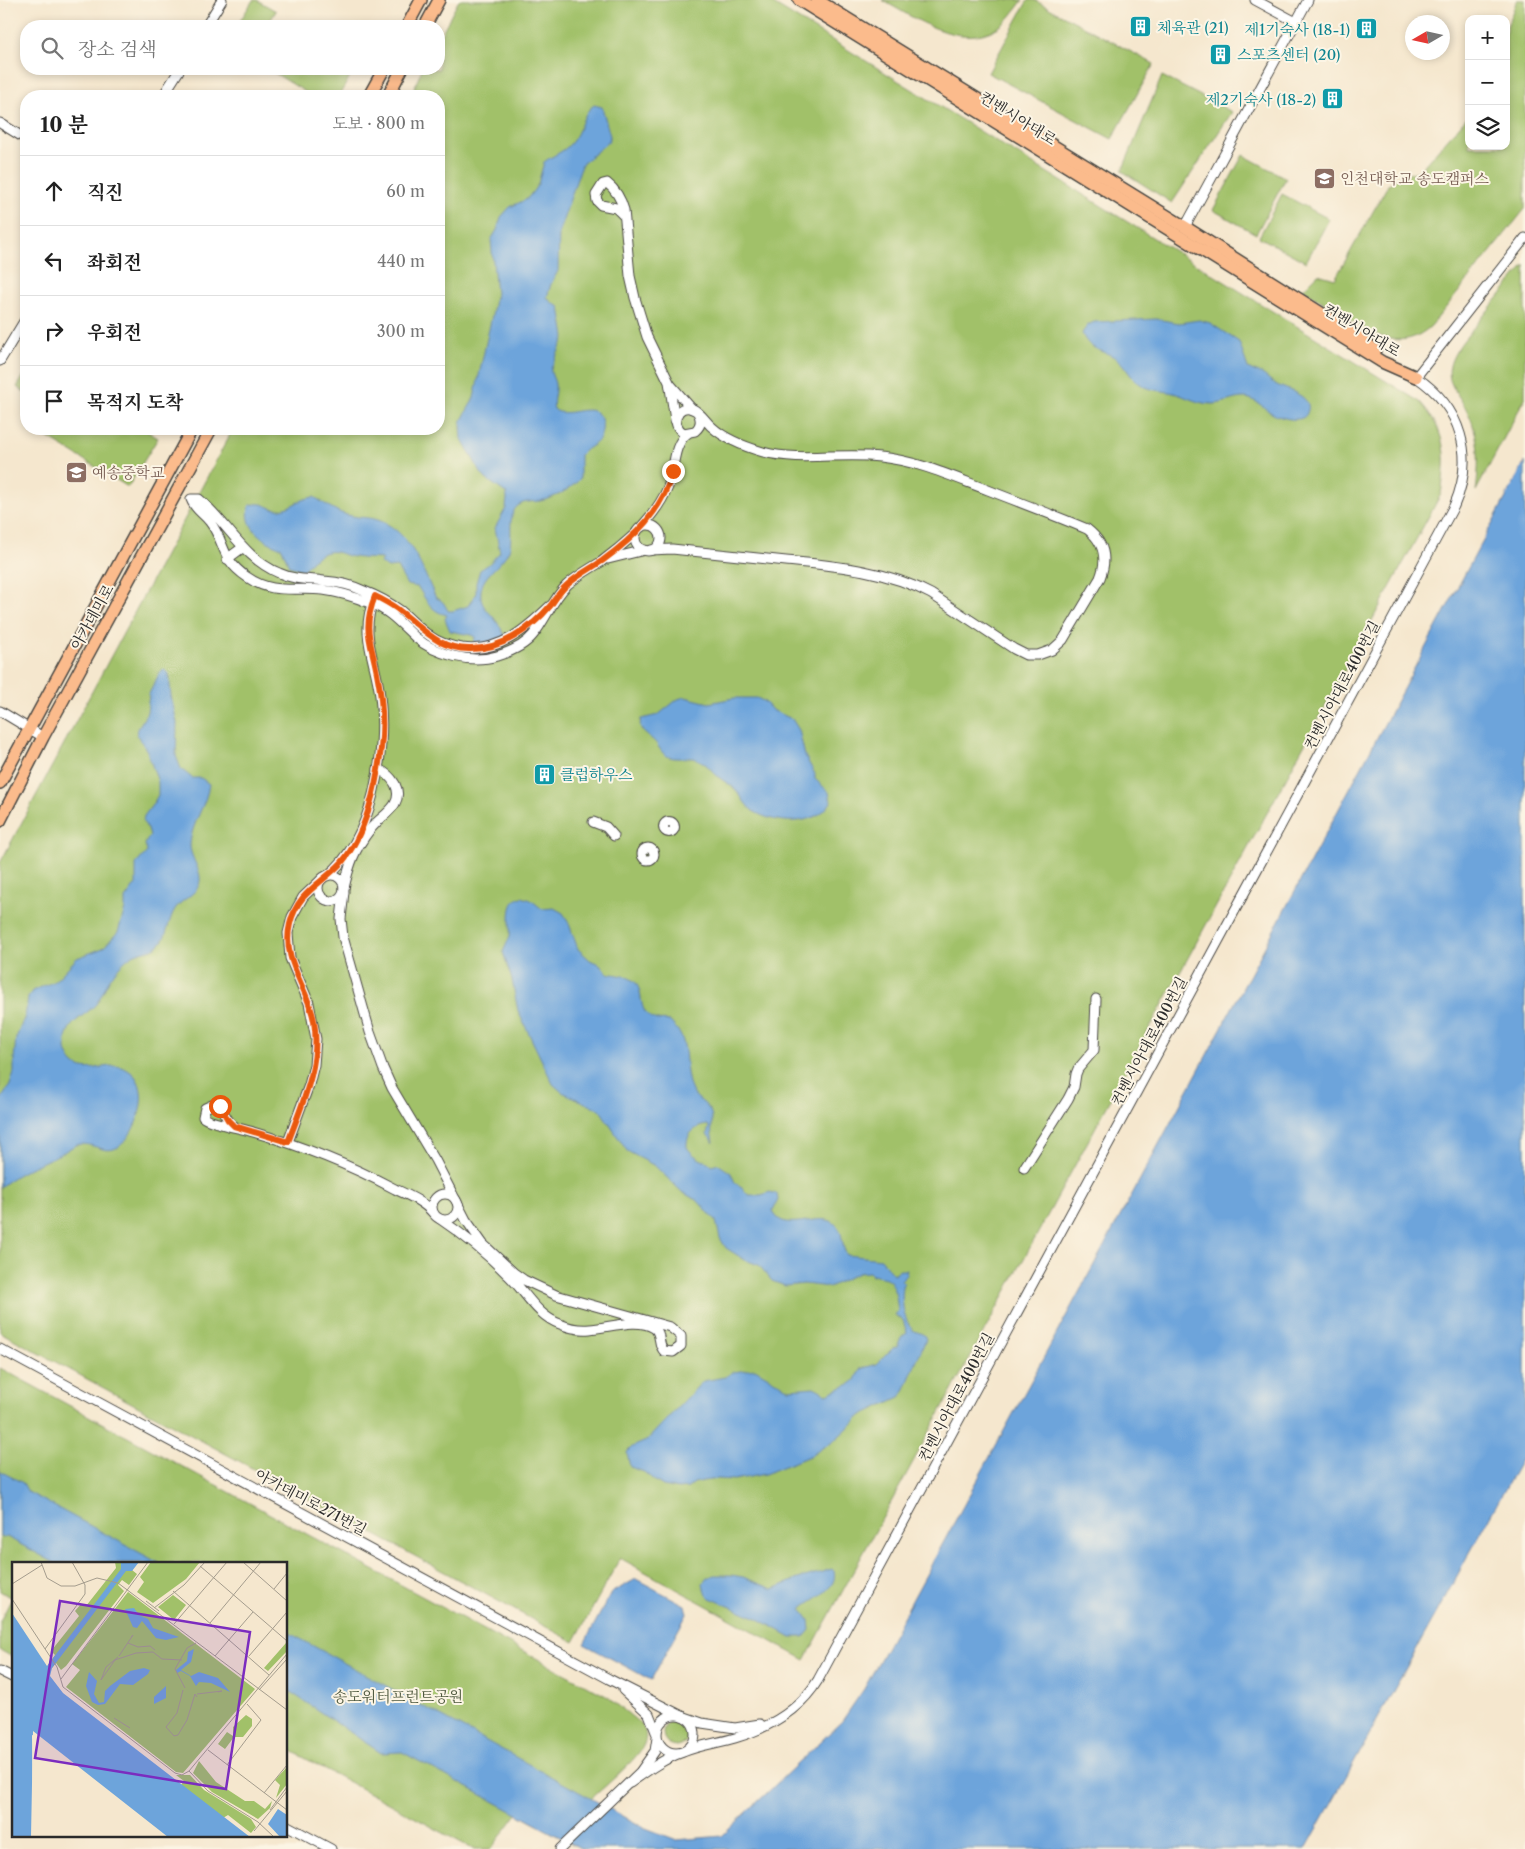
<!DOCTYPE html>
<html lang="ko">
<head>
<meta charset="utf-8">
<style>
  body { margin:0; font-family:"Libre Caslon Text","Noto Serif KR",serif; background:#f2f2f2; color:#222 }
  .controls { position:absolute; right:15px; top:15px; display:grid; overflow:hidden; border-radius:10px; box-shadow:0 2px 8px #0003 }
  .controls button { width:45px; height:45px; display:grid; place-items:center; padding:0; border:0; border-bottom:1px solid #e0e0e0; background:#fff; color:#222; font:25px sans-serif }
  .compass { position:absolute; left:1405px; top:15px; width:45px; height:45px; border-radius:50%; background:#fff; box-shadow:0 2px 8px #0003; rotate:261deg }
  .stop { position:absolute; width:15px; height:15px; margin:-11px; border:4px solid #ea580c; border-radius:50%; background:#fff }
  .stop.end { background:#ea580c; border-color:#fff; box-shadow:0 1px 5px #0008 }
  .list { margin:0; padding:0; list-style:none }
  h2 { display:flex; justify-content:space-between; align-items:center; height:65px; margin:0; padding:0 20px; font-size:21px }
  h2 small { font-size:16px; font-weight:400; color:#767676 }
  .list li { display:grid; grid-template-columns:32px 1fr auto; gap:15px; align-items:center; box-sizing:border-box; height:70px; padding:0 20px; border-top:1px solid #e0e0e0 }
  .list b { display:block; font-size:19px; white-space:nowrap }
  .list em { font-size:16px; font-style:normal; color:#767676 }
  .icon { flex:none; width:28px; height:28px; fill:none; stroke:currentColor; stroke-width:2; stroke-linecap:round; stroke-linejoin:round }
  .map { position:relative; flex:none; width:1525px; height:1849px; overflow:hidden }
  .search { position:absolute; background:#fff; box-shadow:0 2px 8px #0003; left:20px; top:20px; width:425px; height:55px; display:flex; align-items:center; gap:12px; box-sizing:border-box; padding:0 18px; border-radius:20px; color:#767676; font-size:19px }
  .panel { position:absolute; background:#fff; box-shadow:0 2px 8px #0003; left:20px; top:90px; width:425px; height:345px; border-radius:20px }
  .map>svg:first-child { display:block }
  .green { fill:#a1c169; stroke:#66764a }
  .water { fill:#6da4db; stroke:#4c6883 }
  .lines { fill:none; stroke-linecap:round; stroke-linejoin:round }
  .minor-casing { stroke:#494743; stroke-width:11 }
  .major-casing { stroke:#494743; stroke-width:14 }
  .minor { stroke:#fff; stroke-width:9 }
  .major { stroke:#fbbb8c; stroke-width:11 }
  .route { stroke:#ea580c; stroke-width:6 }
  .labels { text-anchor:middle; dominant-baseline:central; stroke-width:4; stroke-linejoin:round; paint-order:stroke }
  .culture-label { font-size:15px; fill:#0d838f; stroke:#fcf5e5; text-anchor:start }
  .street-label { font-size:15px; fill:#2b2b2b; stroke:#fcf5e5 }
  .education-label { font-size:15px; fill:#785e54; stroke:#fcf5e5; text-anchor:start }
  .park-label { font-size:15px; fill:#4e583e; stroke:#fcf5e5 }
  .inset-road { fill:none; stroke:#a49c8d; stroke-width:1 }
  .view { fill:#7b2cbf; fill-opacity:0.15; stroke:#7b2cbf; stroke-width:2.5 }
  .inset-edge { fill:none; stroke:#2b2b2b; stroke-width:2.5 }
</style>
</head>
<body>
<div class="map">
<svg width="1525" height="1849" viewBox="0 0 1525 1849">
  <rect width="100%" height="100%" fill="#fcf5e5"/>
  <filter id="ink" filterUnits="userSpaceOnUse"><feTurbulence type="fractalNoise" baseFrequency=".02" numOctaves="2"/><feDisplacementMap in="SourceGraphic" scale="10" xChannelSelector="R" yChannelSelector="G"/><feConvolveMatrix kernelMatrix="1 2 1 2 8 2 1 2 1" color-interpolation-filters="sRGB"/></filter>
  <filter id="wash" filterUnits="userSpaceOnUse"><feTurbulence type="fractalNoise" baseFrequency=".0096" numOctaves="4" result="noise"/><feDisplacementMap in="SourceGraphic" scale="20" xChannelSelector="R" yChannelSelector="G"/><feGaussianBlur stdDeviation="1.12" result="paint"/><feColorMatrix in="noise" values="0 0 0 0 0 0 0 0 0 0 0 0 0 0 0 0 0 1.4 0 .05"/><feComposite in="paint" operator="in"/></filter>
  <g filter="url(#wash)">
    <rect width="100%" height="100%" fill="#f5e7ce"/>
    <!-- green -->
    <g class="green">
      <polygon points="253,0 257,0 276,11 267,26 237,26"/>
      <path d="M459 0H767L1420 402C1447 432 1447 457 1441 494L805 1660 620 1558 574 1642 0 1332V863L233 429H439V96H411L422 69H439V38Z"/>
      <path d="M882 0H1023C1015 10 1008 22 997 28 960 50 914 18 882 0Z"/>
      <polygon points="1028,0 1034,0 1154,64 1112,139 988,73"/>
      <path d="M1517 0H1525V209L1431 326C1402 353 1373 335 1346 317 1332 308 1317 298 1303 289L1318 274 1335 279 1388 185 1398 177 1419 171 1469 115V146H1506V29Z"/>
      <polygon points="268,69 354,69 339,96 312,96"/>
      <polygon points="1162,76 1232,112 1172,203 1122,171"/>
      <polygon points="1243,155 1286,178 1256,234 1213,210"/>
      <polygon points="1282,194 1329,219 1306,262 1259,237"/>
      <path d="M1525 265V398L1476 491C1479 468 1480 447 1473 425 1461 387 1432 383 1463 341Z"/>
      <polygon points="26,372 26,393 17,387"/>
      <polygon points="34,429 143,429 158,438 128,487"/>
      <path d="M0 1368 608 1697 642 1725C646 1731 647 1737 644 1744 639 1758 604 1787 591 1799L643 1827 582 1849 517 1814 491 1849H473L286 1748V1563H14V1658L0 1650V1621L12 1598 0 1591Z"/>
      <circle cx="676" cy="1733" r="13"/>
    </g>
    <!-- water -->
    <g class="water">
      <path d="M594 105 602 107 610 136 609 141 582 164 559 232 558 271 551 284 547 297 551 302 560 307 565 337 551 368C550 374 554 378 555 384 556 393 552 400 554 409 566 421 596 397 602 422 603 427 602 433 600 438 597 445 585 448 580 455V479C569 490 555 498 540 501 534 502 526 501 521 504 505 511 514 537 509 550 500 569 475 577 482 602 484 608 490 613 494 618 499 624 502 631 506 637L486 645 473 646 475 637 471 635 450 631 445 619 447 615C431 612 426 600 418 587L407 585 397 567 388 568 380 563 382 559C373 558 363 559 354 557 348 557 342 553 336 552 322 549 311 561 303 570L289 566 282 548C264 542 242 527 250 505 266 501 265 508 277 509 287 511 300 498 314 497 326 504 338 514 352 516 360 518 370 517 378 520 412 532 422 570 436 598 443 600 445 605 448 611H453L468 606 476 593V583L480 570 489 564 500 552 495 528 506 508 507 498 506 493 486 479 481 473 462 439 461 426 462 420 474 398 493 311 496 294 491 240 497 230 501 217 510 207 527 199 534 190 538 184 544 162C553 155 564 152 571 143 582 131 581 114 594 105Z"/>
      <path d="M1156 319 1179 323 1199 320 1210 323 1239 342 1248 368C1253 371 1257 372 1262 374 1267 377 1271 382 1277 385 1286 390 1315 396 1307 413 1303 424 1281 418 1273 414 1265 409 1259 402 1250 399 1238 395 1225 404 1213 404 1199 404 1189 398 1177 394 1160 389 1149 393 1134 379 1128 373 1124 364 1117 359 1104 349 1089 352 1082 333L1088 325 1094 322Z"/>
      <polygon points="1525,462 1525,1453 1306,1849 582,1849 402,1752 381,1753 286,1689 286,1631 643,1827 677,1840 722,1836 842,1721 864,1689 1122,1213"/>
      <path d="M164 669 169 674 171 696 177 723 176 756 181 769 192 778H201L209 784C207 805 191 823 190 845 190 859 204 872 199 885 195 895 181 900 175 909 169 918 167 937 160 944 152 952 139 950 130 957 120 964 111 976 106 986 103 992 100 998 97 1003 86 1016 68 1021 66 1039 65 1046 66 1051 69 1057 80 1079 104 1062 121 1067 153 1077 142 1121 125 1141 107 1161 96 1140 76 1145 71 1147 65 1152 60 1154 39 1164 18 1172 0 1187V1101L10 1085 14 1072V1059L16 1038 25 1016 28 998 32 991 53 982 59 977 77 958 103 948 118 932 125 909V899L136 884V864L147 852 145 844 150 835 148 829 143 822 144 816 153 804 158 795V782L147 751 137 735 138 728 147 713 149 694 159 674Z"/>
      <path d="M685 697 709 703 734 698H757L765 702 772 710 792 719 799 730 805 756 815 774V779L829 792 831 802C817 827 775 825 753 811 745 805 742 797 736 790 732 786 729 784 724 781 715 776 710 766 701 761 690 754 676 762 665 755 660 751 658 744 653 740 645 733 638 731 641 719L658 715 678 699Z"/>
      <path d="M522 897 531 900 542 909 554 908 563 913 568 921 578 949 590 960 601 965 607 973C617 975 626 975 634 981 646 992 635 1014 657 1020 661 1021 665 1020 669 1021 693 1041 681 1063 691 1089 695 1100 707 1102 711 1113 714 1123 709 1133 714 1143L707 1134 709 1127 708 1125C695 1126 686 1134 687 1147 691 1154 701 1161 708 1162L712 1166 718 1164 731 1173 735 1183 742 1187 745 1192 749 1195H761L770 1192 777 1194 778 1200 773 1210C780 1236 820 1211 834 1223 845 1231 840 1245 847 1255L881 1259 893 1274 900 1270H907L906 1275 901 1280 904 1283C900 1296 903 1321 913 1330 916 1332 921 1333 924 1335L926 1339 902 1396 862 1415 837 1438 812 1455 765 1474 734 1480 718 1479 703 1481 694 1483 688 1488 679 1489 663 1486 655 1481 644 1472 630 1467 627 1452 632 1447 646 1441 703 1381 725 1377 733 1372 755 1369 789 1389 814 1387 827 1394 850 1384 855 1380 860 1369 877 1364 893 1348 897 1347 901 1337 907 1333 903 1320 895 1315 898 1311 896 1296 891 1282 886 1278 872 1275 869 1272 858 1273 829 1287 804 1284 785 1286 772 1281 759 1265 745 1260 726 1248 720 1238 716 1221 698 1201 682 1192 655 1166 627 1151 600 1110 562 1092 553 1084 518 1011 512 980 503 952 510 936C511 922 506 900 522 897Z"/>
      <polygon points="0,1471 23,1483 28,1492 159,1563 55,1563 7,1537 0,1537"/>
      <path d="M832 1569 834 1571C839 1589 812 1599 801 1609L809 1620 810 1630 804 1637H791L757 1618 710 1598 705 1593 703 1583 707 1578 714 1575H731L743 1577 773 1589 798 1579Z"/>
      <polygon points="636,1579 685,1605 687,1614 651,1680 584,1644 611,1593"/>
    </g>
  </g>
  <g filter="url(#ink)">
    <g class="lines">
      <defs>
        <g id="minor">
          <polyline points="1255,0 1296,22"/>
          <polyline points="206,26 222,0"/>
          <polyline points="163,96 180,69"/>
          <polyline points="0,123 26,139"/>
          <path d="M624 216 616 208 601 205 597 201 596 195 603 184 607 183C616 190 621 199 624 210L630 276 635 298 647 337 669 382 675 420"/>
          <polyline points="1185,227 1308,0"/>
          <polyline points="0,361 26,318"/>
          <polyline points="670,384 692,409"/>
          <circle cx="648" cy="538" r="13"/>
          <path d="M642 526C653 514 662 502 668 487 675 471 672 444 688 433"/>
          <path d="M651 550 672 549C710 553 748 557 786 561 837 566 886 570 931 594L1014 649 1026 655H1038L1052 650 1063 640 1100 578C1108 558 1104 542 1087 529 1054 515 1021 503 988 490 953 477 918 461 880 457 841 452 802 462 763 452 746 447 725 439 712 427 706 422 701 413 693 409 677 402 669 425 684 433L695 431C701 426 702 420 698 413"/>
          <polyline points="227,559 242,548"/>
          <polyline points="608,559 645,550"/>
          <path d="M550 606C525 630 499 653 462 648 450 646 439 643 430 636 419 629 411 619 401 611 390 603 377 596 364 591 352 585 338 582 324 581 308 579 294 580 279 573 243 558 228 523 199 499H191C195 510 203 513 210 522 226 543 220 559 247 577 272 595 295 587 323 590 340 592 355 597 370 603 389 610 401 624 415 637 436 655 471 664 497 656 510 652 525 645 533 635 546 619 552 600 567 585 577 576 589 569 601 562 613 553 625 543 636 533"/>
          <polyline points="0,711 43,737"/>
          <circle cx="669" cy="827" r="5.5"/>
          <polyline points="593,822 606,827 614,836"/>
          <circle cx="648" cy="854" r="6"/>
          <circle cx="331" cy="888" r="13"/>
          <path d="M327 876C373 840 387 751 380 696 376 660 359 635 374 599"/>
          <path d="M344 888C348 871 352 855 362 841 366 834 371 828 377 822 388 812 404 802 395 784 391 777 385 772 378 769"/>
          <path d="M344 892 341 919 343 937 370 1032 383 1068 392 1088 435 1160 466 1220 483 1244 514 1273 524 1280 556 1295 670 1327 681 1336V1346L673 1352 664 1351C657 1344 662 1333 654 1328 638 1317 608 1328 590 1329 580 1330 569 1328 560 1324 537 1316 525 1291 508 1275 487 1254 464 1235 440 1219"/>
          <path d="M234 1126 228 1120 220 1106 214 1104 205 1108 203 1117C207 1122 244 1129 253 1132 302 1146 350 1165 395 1189 408 1195 424 1202 433 1213"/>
          <polyline points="288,1142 309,1085 314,1065 316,1039 309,1003 290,958 288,933 292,917 303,897 323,878"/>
          <polyline points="1024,1168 1068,1099 1074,1087 1076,1074 1078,1069 1094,1050 1096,999"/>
          <circle cx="445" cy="1207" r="13"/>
          <polyline points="0,1349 609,1679 682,1716 702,1723 735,1728 760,1724"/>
          <polyline points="0,1671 14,1678"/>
          <polyline points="623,1690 649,1714 656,1732"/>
          <circle cx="676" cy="1734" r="19"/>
          <path d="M630 1783C647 1771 663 1759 683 1752 700 1745 718 1743 735 1738 768 1728 800 1710 818 1680L1454 506C1476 456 1461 407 1416 377L1525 238"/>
          <polyline points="286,1825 331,1849"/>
          <polyline points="560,1849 640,1772 655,1751 657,1738"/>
        </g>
        <g id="major">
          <polyline points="799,0 1382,362 1416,377"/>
          <polyline points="817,0 1185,227 1359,337 1375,350"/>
          <polyline points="407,26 421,0"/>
          <polyline points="425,26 439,0"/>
          <polyline points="369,96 384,69"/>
          <polyline points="388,96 402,69"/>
          <polyline points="0,783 192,429"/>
          <polyline points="0,821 43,737 211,429"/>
        </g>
      </defs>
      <!-- minor casing -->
      <use href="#minor" class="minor-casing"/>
      <!-- major casing -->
      <use href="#major" class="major-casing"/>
      <!-- minor -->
      <use href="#minor" class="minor"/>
      <!-- major -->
      <use href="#major" class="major"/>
    </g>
  </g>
  <g class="lines" filter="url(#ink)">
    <!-- route -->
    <path class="route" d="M220 1106 228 1120 234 1126 288 1142C303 1102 321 1064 314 1021 308 987 281 960 290 924 298 891 322 884 342 862 366 834 377 784 381 748 384 723 382 698 377 673 371 641 362 629 375 596 384 601 393 605 401 612 425 630 437 648 469 649 501 650 531 629 551 605 556 598 560 591 567 585 578 575 590 569 602 561 635 537 662 511 673 471"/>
  </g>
  <!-- icons -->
  <defs>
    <symbol id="building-square" viewBox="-11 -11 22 22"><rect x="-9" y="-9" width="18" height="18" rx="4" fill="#0f9aa8" stroke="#fcf5e5"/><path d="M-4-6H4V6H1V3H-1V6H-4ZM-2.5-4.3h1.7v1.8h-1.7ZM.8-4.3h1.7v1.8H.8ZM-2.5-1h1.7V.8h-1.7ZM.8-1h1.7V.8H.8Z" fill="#fff"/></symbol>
    <symbol id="university-square" viewBox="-11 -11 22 22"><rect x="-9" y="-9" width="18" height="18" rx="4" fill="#8d6e63" stroke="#fcf5e5"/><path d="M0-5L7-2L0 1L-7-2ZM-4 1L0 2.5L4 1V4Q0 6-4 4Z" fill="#fff"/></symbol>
    <symbol id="school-square" viewBox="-11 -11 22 22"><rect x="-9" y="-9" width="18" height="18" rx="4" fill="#8d6e63" stroke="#fcf5e5"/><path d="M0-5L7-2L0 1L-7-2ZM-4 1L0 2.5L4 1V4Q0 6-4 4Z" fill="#fff"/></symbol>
  </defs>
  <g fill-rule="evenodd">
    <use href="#building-square" x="1128" y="14" width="25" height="25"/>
    <use href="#building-square" x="1354" y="16" width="25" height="25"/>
    <use href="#building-square" x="1208" y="42" width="25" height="25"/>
    <use href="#building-square" x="1320" y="86" width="25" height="25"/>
    <use href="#university-square" x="1312" y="166" width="25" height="25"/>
    <use href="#school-square" x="64" y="460" width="25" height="25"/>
    <use href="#building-square" x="532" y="762" width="25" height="25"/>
  </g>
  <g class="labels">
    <!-- culture labels -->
    <g class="culture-label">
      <text x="1157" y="27">체육관 (21)</text>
      <text x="1350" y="29" text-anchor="end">제1기숙사 (18-1)</text>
      <text x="1237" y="54">스포츠센터 (20)</text>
      <text x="1316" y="99" text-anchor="end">제2기숙사 (18-2)</text>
      <text x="560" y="774">클럽하우스</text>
    </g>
    <!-- street labels -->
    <g class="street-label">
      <text transform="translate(1018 118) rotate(32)">컨벤시아대로</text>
      <text transform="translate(1362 330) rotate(31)">컨벤시아대로</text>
      <text transform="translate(92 617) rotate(-61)">아카데미로</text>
      <text transform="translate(1342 685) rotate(-62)">컨벤시아대로400번길</text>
      <text transform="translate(1149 1041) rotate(-62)">컨벤시아대로400번길</text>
      <text transform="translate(956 1397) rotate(-62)">컨벤시아대로400번길</text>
      <text transform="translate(311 1502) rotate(28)">아카데미로271번길</text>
    </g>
    <!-- education labels -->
    <g class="education-label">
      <text x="1340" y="178">인천대학교 송도캠퍼스</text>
      <text x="92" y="472">예송중학교</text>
    </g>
    <!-- park labels -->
    <g class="park-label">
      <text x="398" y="1696">송도워터프런트공원</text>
    </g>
  </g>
  <!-- overview -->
  <g transform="translate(12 1562)">
    <rect width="275" height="275" fill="#f5e7ce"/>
    <path d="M103 0H110L125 12 117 23 110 18 106 23 112 29 54 104 49 108 44 101 40 106 36 103 43 93 39 89 67 54 63 49 69 42 74 44 104 6ZM139 0H188L174 17 141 41 125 30 132 20 128 15ZM116 30 243 127 171 211 164 210 54 125 68 108 60 102ZM161 33 174 43 162 58 146 45ZM274 81 275 89 256 109 252 106ZM234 153 240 157V164L231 175H222L213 187 206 182 215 170 221 174V165ZM187 199 204 220 233 239H242L253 247 260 239 258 246 246 257 200 230 181 211ZM275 205V222L264 236 268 223 263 218ZM164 213H178L192 228 239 257 244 265 239 271 216 253 211 256 169 223 172 219Z" fill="#a1c169"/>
    <path d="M109 0H127L120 9H114L40 106 38 114 51 131 238 275H156L21 169 19 275H0V51L35 104 109 7ZM122 46 127 53 136 57 141 66 167 75 154 78 144 76 130 59 125 66 121 65 113 47ZM182 87 179 100 169 108 179 114 187 110 206 116 218 130 199 121 187 120 184 124 178 114 169 109 165 111 164 108 175 99 176 90ZM132 106 138 108 136 112 121 123 108 122 93 142 86 143 80 140 74 124 77 110 85 119 82 132 87 141 92 140 93 129 98 124 118 109ZM154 124V136L142 142V135ZM266 247 275 253V275H268L256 262Z" fill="#6da4db"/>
    <path d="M20 173 23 174 21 275Z" fill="#f5e7ce"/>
    <path class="inset-road" d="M29 0 35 16 49 24H63L85 16 106 21 275 148M231 0 275 39M188 4 275 79M0 22 30 3M262 27 275 11M161 29 257 113M0 37 45 105 51 125 163 211 170 213 177 209 196 229 246 260 262 275M134 39 147 49M142 46 172 23 193 0M198 61 249 0M162 62 215 0M116 81 126 85 138 84 143 88M33 87 73 32V23L60 0M141 90 150 97 170 98M107 94 121 73 119 75M203 94 241 50M237 94 275 50M106 95 94 105 89 118 103 98 124 91 141 90M49 117 136 0M173 126 163 107 175 86 184 81M171 128 165 151 154 165 162 174 166 173 175 158 183 132 185 135M247 128 275 97M185 132 210 129 206 130M102 156 118 166M196 188 275 248M215 203 249 158 235 142M177 209 275 92M252 231 275 203M258 248 275 225M242 269 275 229"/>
    <path class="view" d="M48 39 238 70 214 227 23 196Z"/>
    <rect width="275" height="275" class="inset-edge"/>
  </g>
</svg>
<div class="controls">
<button>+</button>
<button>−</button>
<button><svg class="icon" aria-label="layers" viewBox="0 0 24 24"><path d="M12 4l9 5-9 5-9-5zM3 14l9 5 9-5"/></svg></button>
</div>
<svg class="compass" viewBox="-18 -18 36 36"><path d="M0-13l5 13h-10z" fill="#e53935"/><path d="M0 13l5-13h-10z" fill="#767676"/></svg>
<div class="stop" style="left:220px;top:1106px"></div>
<div class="stop end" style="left:673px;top:471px"></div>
<div class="search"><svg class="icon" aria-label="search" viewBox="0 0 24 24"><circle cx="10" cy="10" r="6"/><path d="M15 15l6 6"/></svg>장소 검색</div>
<section class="panel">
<h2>10 분<small>도보 · 800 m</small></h2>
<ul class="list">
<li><svg class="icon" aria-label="ahead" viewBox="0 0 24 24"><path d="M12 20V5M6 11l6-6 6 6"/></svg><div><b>직진</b></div><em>60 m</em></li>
<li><svg class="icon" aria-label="left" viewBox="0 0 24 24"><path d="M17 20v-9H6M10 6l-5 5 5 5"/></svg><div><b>좌회전</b></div><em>440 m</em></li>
<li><svg class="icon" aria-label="right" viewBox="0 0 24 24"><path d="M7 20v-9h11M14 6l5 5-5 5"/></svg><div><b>우회전</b></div><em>300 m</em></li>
<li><svg class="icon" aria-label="arrive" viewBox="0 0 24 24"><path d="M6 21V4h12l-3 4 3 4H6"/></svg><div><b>목적지 도착</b></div></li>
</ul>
</section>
</div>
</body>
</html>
